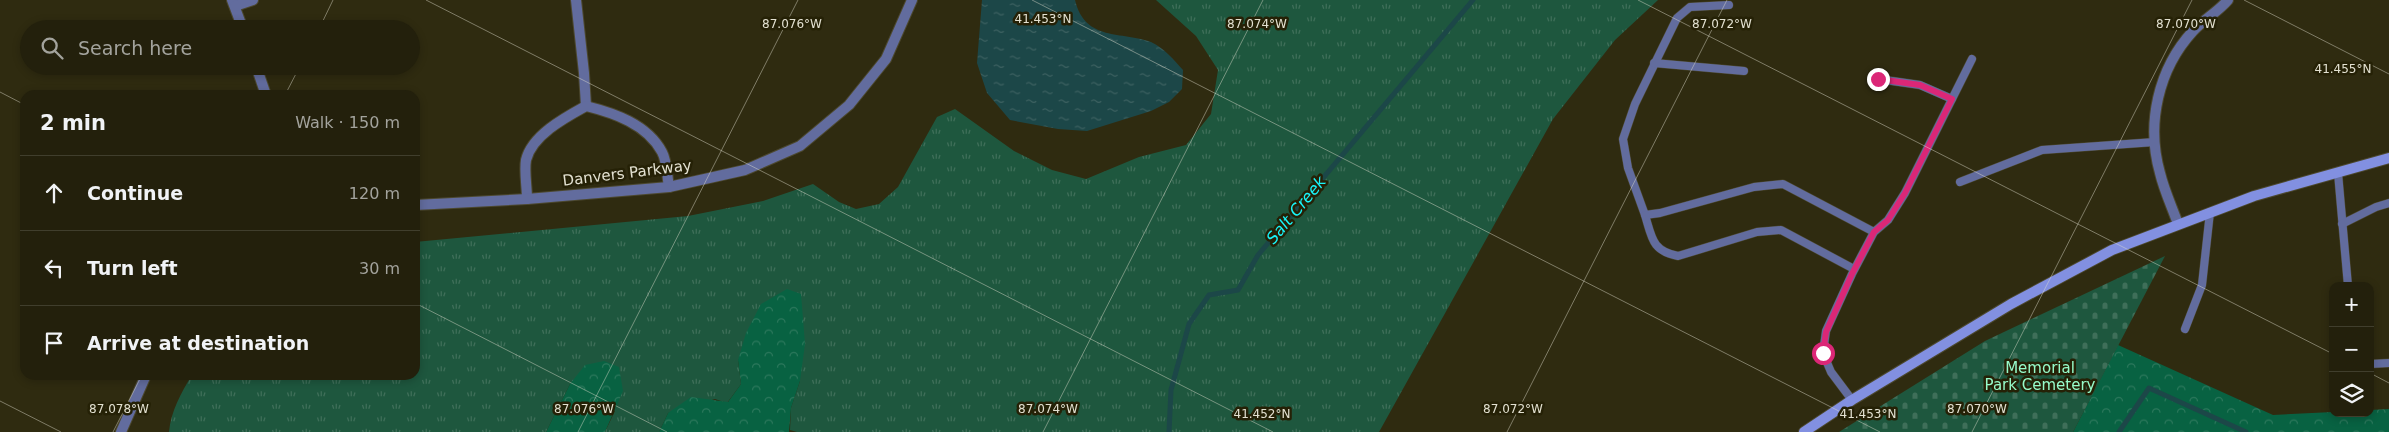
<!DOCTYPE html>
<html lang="en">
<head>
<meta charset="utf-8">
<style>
  body { margin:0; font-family:"DejaVu Sans",sans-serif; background:#2b2815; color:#f1f3f6 }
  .controls { position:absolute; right:15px; bottom:15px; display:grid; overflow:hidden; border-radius:10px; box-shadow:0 2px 8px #0003 }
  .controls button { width:45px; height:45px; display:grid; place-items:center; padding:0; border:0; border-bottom:1px solid #403e2d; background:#23200c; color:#f1f3f6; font:25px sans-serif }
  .stop { position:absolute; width:15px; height:15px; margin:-11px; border:4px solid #db2777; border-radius:50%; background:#fff }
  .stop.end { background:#db2777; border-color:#fff; box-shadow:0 1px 5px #0008 }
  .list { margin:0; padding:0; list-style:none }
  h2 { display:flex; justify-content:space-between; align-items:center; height:65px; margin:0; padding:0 20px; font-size:21px }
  h2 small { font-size:16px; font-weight:400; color:#a3a39d }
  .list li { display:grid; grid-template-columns:32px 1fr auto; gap:15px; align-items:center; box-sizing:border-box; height:75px; padding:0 20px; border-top:1px solid #403e2d }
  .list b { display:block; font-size:19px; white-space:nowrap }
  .list em { font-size:16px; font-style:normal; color:#a3a39d }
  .icon { flex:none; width:28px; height:28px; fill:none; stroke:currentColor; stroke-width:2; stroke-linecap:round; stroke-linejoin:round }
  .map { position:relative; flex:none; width:2389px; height:432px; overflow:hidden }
  .search { position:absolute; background:#23200c; box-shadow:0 2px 8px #0003; left:20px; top:20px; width:400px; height:55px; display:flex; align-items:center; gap:12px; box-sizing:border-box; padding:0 18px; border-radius:28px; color:#a3a39d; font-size:19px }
  .panel { position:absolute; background:#23200c; box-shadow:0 2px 8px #0003; left:20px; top:90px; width:400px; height:290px; border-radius:15px }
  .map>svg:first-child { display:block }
  .grass { fill:url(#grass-tufts) }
  .forest { fill:url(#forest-crowns) }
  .cemetery { fill:url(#cemetery-stones) }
  .water { fill:url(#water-ripples) }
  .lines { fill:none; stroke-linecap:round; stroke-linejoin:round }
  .stream { stroke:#1c4748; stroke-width:5 }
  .lane-casing { stroke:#4c482f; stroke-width:9 }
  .street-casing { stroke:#4c482f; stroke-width:12 }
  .secondary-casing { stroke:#4c482f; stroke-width:12 }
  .lane { stroke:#626c9e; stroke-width:8 }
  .street { stroke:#626c9e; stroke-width:10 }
  .secondary { stroke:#8290e1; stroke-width:10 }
  .route { stroke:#db2777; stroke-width:6 }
  .ticks { fill:none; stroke:#e3e1d1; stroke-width:1; stroke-opacity:0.45 }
  .labels { text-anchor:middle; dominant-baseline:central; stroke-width:5; stroke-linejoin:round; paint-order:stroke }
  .street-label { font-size:15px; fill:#e3e1d1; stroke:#252106 }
  .park-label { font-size:15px; fill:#96fbca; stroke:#252106 }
  .water-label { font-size:16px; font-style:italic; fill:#18f5f9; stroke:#252106 }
  .ticks-label { font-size:12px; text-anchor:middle; fill:#e3e1d1; stroke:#252106; stroke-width:5; stroke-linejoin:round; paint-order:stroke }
</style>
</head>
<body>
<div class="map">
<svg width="2389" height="432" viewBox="0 0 2389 432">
  <defs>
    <pattern id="grass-tufts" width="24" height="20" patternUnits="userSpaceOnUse" patternTransform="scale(1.25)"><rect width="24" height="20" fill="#1e573e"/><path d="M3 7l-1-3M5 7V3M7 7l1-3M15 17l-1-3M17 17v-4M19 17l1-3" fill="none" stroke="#3f6f59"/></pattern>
    <pattern id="forest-crowns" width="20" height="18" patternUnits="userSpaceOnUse" patternTransform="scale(1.25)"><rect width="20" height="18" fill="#086242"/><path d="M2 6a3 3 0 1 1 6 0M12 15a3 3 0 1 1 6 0" fill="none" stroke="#2c785c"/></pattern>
    <pattern id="cemetery-stones" width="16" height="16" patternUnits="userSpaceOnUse" patternTransform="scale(1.25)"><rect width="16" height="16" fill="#1e573e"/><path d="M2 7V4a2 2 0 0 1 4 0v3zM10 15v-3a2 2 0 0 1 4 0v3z" fill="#3f6f59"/></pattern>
    <pattern id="water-ripples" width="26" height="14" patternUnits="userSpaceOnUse" patternTransform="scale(1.25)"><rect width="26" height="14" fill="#1c4748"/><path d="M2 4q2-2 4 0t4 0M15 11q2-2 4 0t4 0" fill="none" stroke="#3d6161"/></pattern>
  </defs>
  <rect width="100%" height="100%" fill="#2f2b10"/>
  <!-- grass -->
  <path class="grass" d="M1156 0H1658L1615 40 1553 119 1379 432H797L790 430 791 408 800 381 801 294 738 360 741 384 727 403 715 399 668 413 659 432H605L615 411 570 384 546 432H169C171 411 181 393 192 375H415V242L688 216 763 201 813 184 839 202 856 209 879 204 898 187 937 117 955 109 1014 151 1052 170 1086 179 1139 157 1186 145 1211 114 1218 70 1196 36Z"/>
  <!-- forest -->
  <g class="forest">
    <polygon points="787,289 801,294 805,344 800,381 791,408 789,432 659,432 668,413 691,397 728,402 741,384 738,360 746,333 761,304"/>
    <polygon points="2118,345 2273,415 2333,412 2370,413 2370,410 2389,409 2389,432 2073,432"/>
    <polygon points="604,361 619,367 623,391 605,432 546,432 570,384 585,365"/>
  </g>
  <!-- cemetery -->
  <polygon class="cemetery" points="2165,256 2073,432 1839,432 1985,341"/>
  <!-- water -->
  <path class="water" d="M982 0H1075C1085 42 1122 31 1151 42 1164 48 1174 60 1183 70L1182 89 1169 102 1151 111 1087 131 1058 129 1010 120 987 93 977 63Z"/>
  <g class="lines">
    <!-- stream -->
    <g class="stream">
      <polyline points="1169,432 1171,390 1189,324 1209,295 1238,290 1258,255 1473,0"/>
      <polyline points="2119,432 2149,388 2246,432"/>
    </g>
    <defs>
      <g id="lane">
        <polyline points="1729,5 1690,7 1677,18 1635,104 1623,139 1628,168 1645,215 1660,213 1754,187 1783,184 1874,232"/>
        <polyline points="1654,63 1744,71"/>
        <polyline points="1878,79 1920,85 1952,99"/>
        <polyline points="2338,173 2348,286"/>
        <polyline points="1960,182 2042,150 2155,142"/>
        <path d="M1645 215C1652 238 1652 251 1678 256L1757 232 1781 230 1854 269"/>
        <polyline points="2342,224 2376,207 2389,203"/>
        <polyline points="2185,329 2202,285 2210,212"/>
        <polyline points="2370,364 2389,363"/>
        <polyline points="1852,400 1831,372 1823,353 1826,331 1852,274 1874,232 1888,220 1905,193 1972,59"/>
      </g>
      <g id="street">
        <polyline points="232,0 243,29"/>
        <polyline points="576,0 584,73 586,106"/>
        <polyline points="235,6 253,0"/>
        <polyline points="256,66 266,95"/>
        <path d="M527 199C527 187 524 171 526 160 532 135 566 117 586 106 614 113 647 124 662 152 667 161 667 176 669 187"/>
        <polyline points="415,205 527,199 669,187 745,170 800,146 849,105 886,59 912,0"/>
        <path d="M2178 224C2172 207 2164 190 2160 173 2146 124 2158 69 2193 31 2204 19 2218 12 2228 0"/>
        <polyline points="121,432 146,375"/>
      </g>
      <polyline id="secondary" points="1804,432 1852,400 2011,304 2112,250 2254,196 2389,158"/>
    </defs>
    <!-- lane casing -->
    <use href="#lane" class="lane-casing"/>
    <!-- street casing -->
    <use href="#street" class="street-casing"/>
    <!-- secondary casing -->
    <use href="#secondary" class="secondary-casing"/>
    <!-- lane -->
    <use href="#lane" class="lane"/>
    <!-- street -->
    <use href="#street" class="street"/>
    <!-- secondary -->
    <use href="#secondary" class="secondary"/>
  </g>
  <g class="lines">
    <!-- route -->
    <polyline class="route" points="1823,353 1826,332 1852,274 1874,232 1888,220 1905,193 1952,99 1920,85 1878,79"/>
  </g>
  <!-- ticks -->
  <path class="ticks" d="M426 0 1273 432M1032 0 1880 432M1638 0 2333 354M2244 0 2389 74M319 29 333 0M0 92 25 105M285 95 300 66M415 303 667 432M2370 373 2389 383M0 401 61 432M113 432 142 375M578 432 798 0M1043 432 1263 0M1507 432 1727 0M1972 432 2192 0"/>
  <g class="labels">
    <!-- street labels -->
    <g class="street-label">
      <text transform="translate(627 173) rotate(-7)">Danvers Parkway</text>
    </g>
    <!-- park labels -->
    <g class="park-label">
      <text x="2040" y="368">Memorial<tspan x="2040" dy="17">Park Cemetery</tspan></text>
    </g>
    <!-- water labels -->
    <g class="water-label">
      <text transform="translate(1296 210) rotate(-50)">Salt Creek</text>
    </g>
  </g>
  <g class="ticks-label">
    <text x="1043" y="23">41.453°N</text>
    <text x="792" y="28">87.076°W</text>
    <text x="1257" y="28">87.074°W</text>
    <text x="1722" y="28">87.072°W</text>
    <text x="2186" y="28">87.070°W</text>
    <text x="2343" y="73">41.455°N</text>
    <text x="119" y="413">87.078°W</text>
    <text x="584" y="413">87.076°W</text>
    <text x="1048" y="413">87.074°W</text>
    <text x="1513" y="413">87.072°W</text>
    <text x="1977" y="413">87.070°W</text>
    <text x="1262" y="418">41.452°N</text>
    <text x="1868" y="418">41.453°N</text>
  </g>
</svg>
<div class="controls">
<button>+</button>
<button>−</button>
<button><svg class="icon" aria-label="layers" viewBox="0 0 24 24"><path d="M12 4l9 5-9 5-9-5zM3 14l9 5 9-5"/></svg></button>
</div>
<div class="stop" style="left:1823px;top:353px"></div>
<div class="stop end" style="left:1878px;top:79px"></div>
<div class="search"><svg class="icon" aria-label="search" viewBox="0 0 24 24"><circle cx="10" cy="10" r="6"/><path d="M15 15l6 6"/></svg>Search here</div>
<section class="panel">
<h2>2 min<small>Walk · 150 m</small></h2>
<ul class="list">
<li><svg class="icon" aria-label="ahead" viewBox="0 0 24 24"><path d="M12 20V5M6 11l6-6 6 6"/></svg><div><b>Continue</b></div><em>120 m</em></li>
<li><svg class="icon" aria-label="left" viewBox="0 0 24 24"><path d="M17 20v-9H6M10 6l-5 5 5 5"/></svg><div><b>Turn left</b></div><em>30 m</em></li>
<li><svg class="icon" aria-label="arrive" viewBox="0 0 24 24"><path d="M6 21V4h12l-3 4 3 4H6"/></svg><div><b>Arrive at destination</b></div></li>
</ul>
</section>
</div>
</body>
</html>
